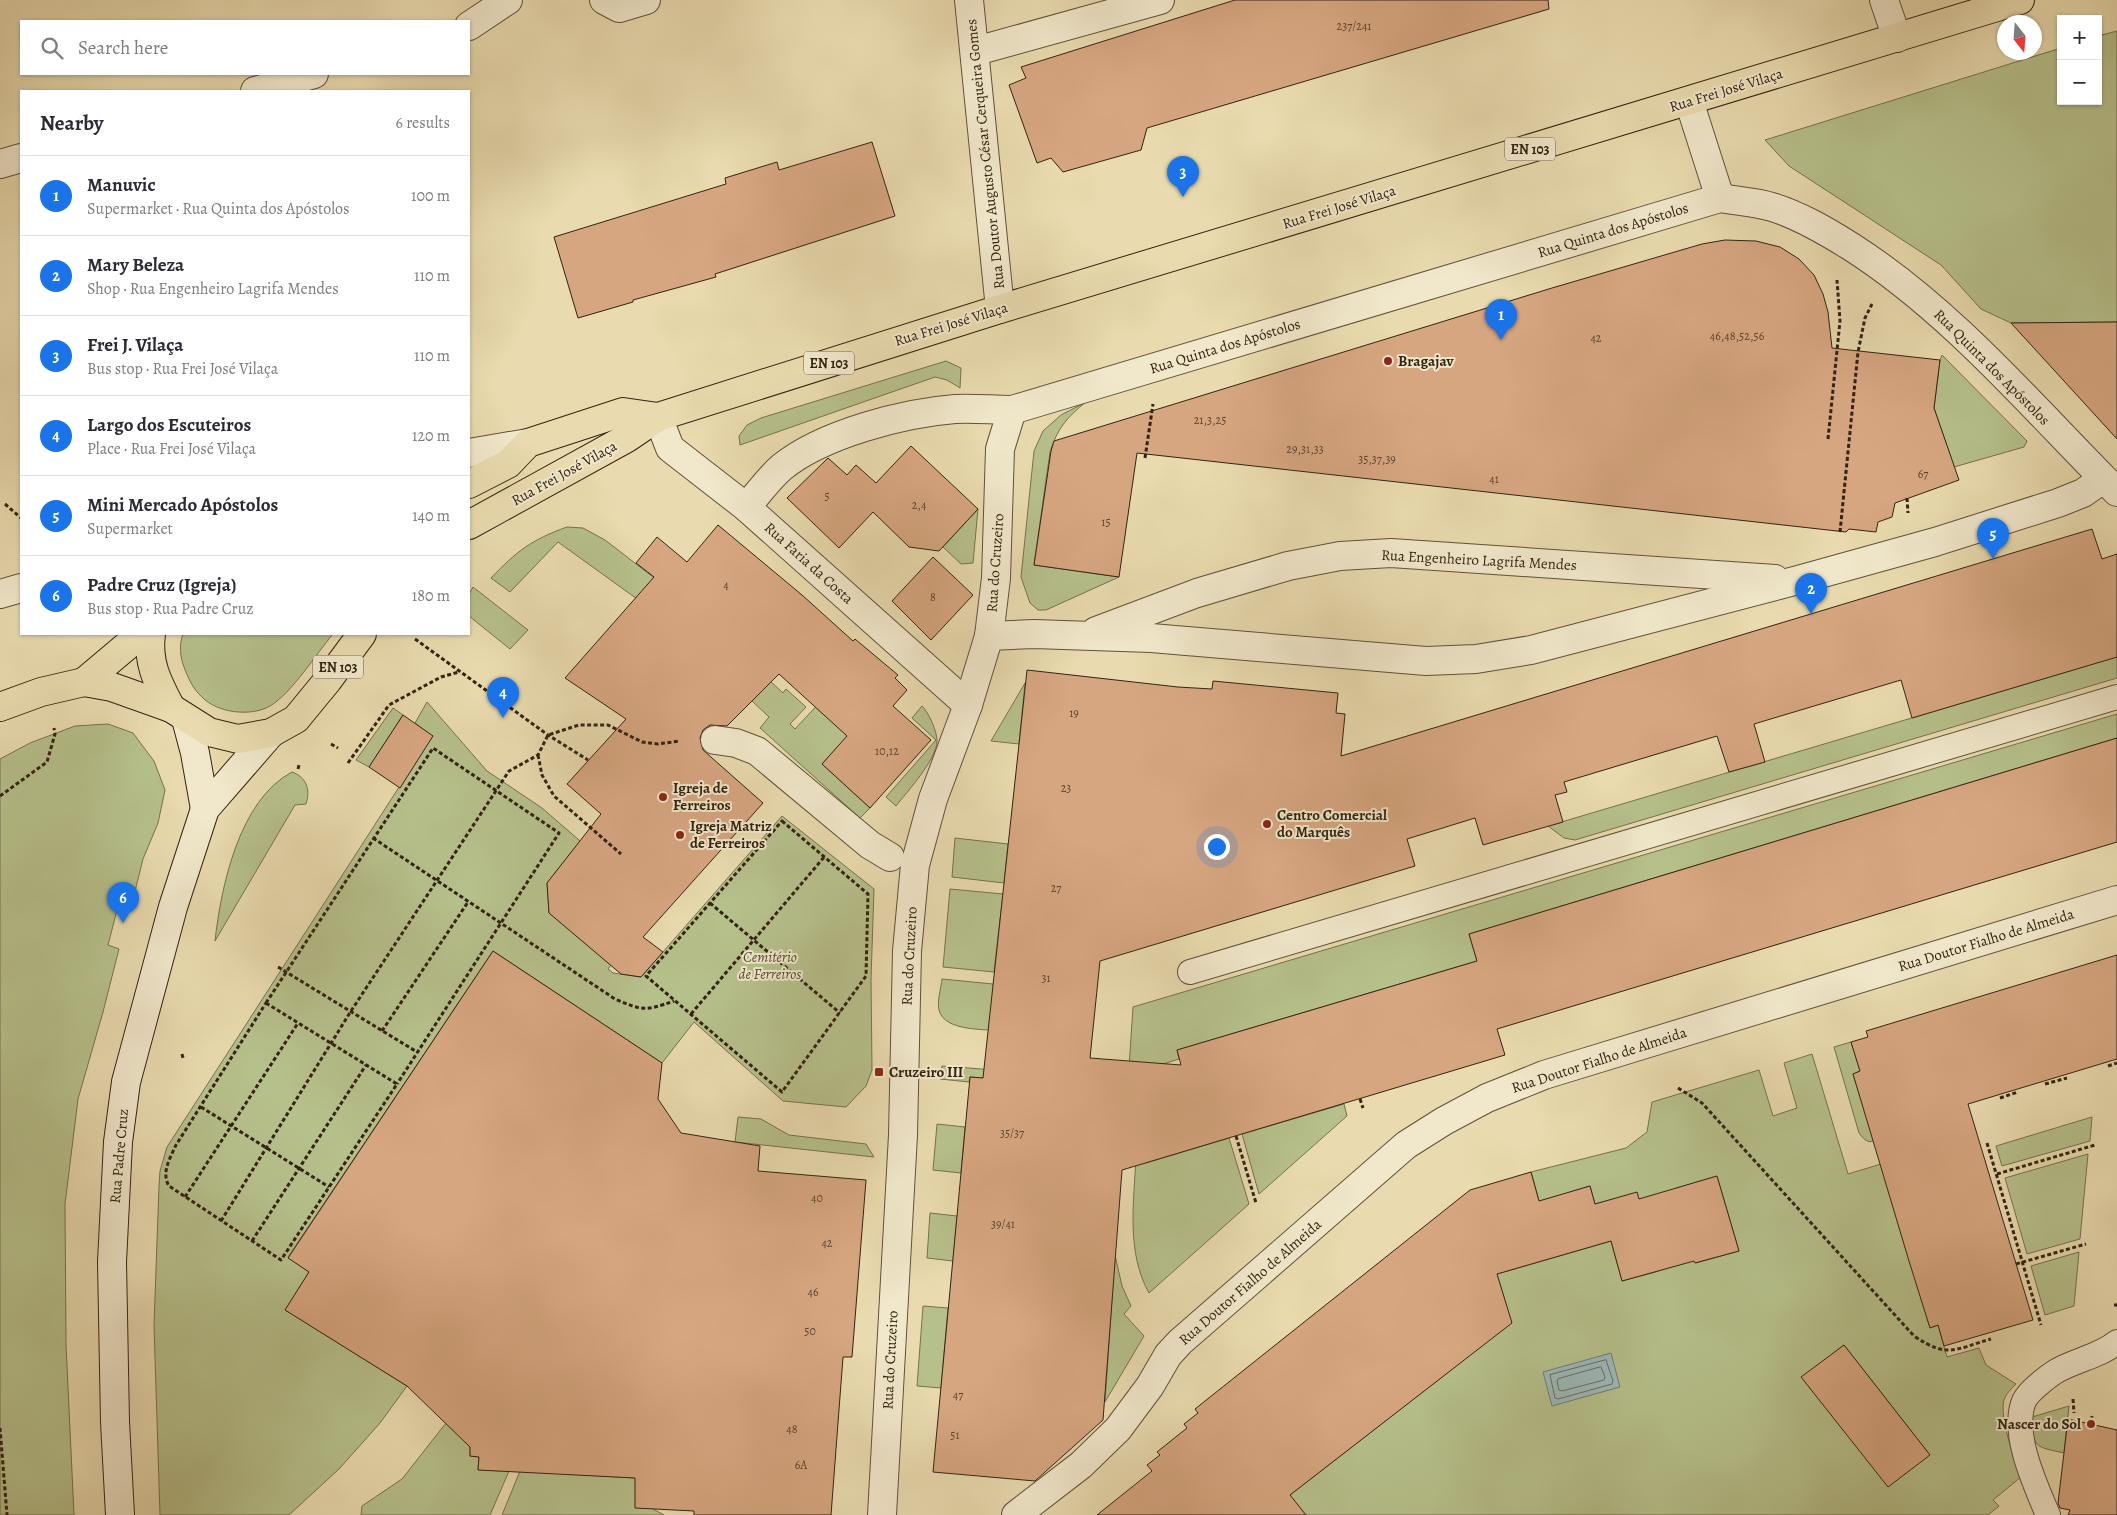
<!DOCTYPE html>
<html lang="en">
<head>
<meta charset="utf-8">
<style>
  body { margin:0; font-family:Alegreya,serif; background:#f7f7f7; color:#2b2b33 }
  .controls { position:absolute; right:15px; top:15px; display:grid; overflow:hidden; border-radius:0px; box-shadow:0 1px 4px #0004 }
  .controls button { width:45px; height:45px; display:grid; place-items:center; padding:0; border:0; border-bottom:1px solid #e1e1e2; background:#fff; color:#2b2b33; font:25px sans-serif }
  .compass { position:absolute; left:1997px; top:15px; width:45px; height:45px; border-radius:50%; background:#fff; box-shadow:0 1px 4px #0004; rotate:163deg }
  .you { position:absolute; left:1216px; top:846px; width:18px; height:18px; margin:-12px; border:4px solid #fff; border-radius:50%; background:#1a73e8; box-shadow:0 0 0 8px #1a73e833 }
  .badge { display:grid; place-items:center; width:32px; height:32px; border-radius:50%; background:#1a73e8; color:#fff; font-size:16px; font-weight:700 }
  .pin { position:absolute; translate:-50% -41px; filter:drop-shadow(0 1px 2px #0008) }
  .pin::after { content:''; position:absolute; top:26px; width:18px; height:15px; background:inherit; clip-path:polygon(0 0,100% 0,50% 100%) }
  .list { margin:0; padding:0; list-style:none }
  h2 { display:flex; justify-content:space-between; align-items:center; height:65px; margin:0; padding:0 20px; font-size:21px }
  h2 small { font-size:16px; font-weight:400; color:#7c7c81 }
  .list li { display:grid; grid-template-columns:32px 1fr auto; gap:15px; align-items:center; box-sizing:border-box; height:80px; padding:0 20px; border-top:1px solid #e1e1e2 }
  .list b { display:block; font-size:19px; white-space:nowrap }
  .list p { margin:0; font-size:16px; white-space:nowrap; color:#7c7c81 }
  .list em { font-size:16px; font-style:normal; color:#7c7c81 }
  .icon { flex:none; width:28px; height:28px; fill:none; stroke:currentColor; stroke-width:2; stroke-linecap:round; stroke-linejoin:round }
  .map { position:relative; flex:none; width:2117px; height:1515px; overflow:hidden }
  .search { position:absolute; background:#fff; box-shadow:0 1px 4px #0004; left:20px; top:20px; width:450px; height:55px; display:flex; align-items:center; gap:12px; box-sizing:border-box; padding:0 18px; border-radius:0px; color:#7c7c81; font-size:19px }
  .panel { position:absolute; background:#fff; box-shadow:0 1px 4px #0004; left:20px; top:90px; width:450px; height:545px; border-radius:0px }
  .map>svg:first-child { display:block }
  .green { fill:#b6c08b; stroke:#74724e; fill-rule:evenodd }
  .water { fill:#9db8b7; stroke:#737c75 }
  .lines { fill:none; stroke-linecap:round; stroke-linejoin:round }
  .shore { stroke:#686e64; stroke-width:1 }
  .building { fill:#d6a680; stroke:#332312 }
  .lane-casing { stroke:#605139; stroke-width:26 }
  .street-casing { stroke:#605139; stroke-width:30 }
  .secondary-casing { stroke:#332312; stroke-width:30 }
  .primary-casing { stroke:#332312; stroke-width:30 }
  .path { stroke:#332312; stroke-width:3; stroke-dasharray:4 2.5; stroke-linecap:butt }
  .lane { stroke:#f1e8cb; stroke-width:24 }
  .street { stroke:#f1e8cb; stroke-width:28 }
  .secondary { stroke:#f1e8cb; stroke-width:28 }
  .primary { stroke:#e9dbaf; stroke-width:28 }
  .poi-dot { fill:#8f2418; stroke:#f1e8cb; stroke-width:2 }
  .labels { text-anchor:middle; dominant-baseline:central; stroke-width:4; stroke-linejoin:round; paint-order:stroke }
  .number-label { font-size:12px; fill:#5c442e }
  .shield { fill:#f1e8cb; stroke:#6c5e4a; stroke-width:1 }
  .shield-label { font-size:14px; font-weight:bold; fill:#332312 }
  .street-label { font-size:15px; fill:#332312; stroke:#f1e8cb }
  .poi-label { font-size:15px; font-weight:bold; fill:#332312; stroke:#f1e8cb; text-anchor:start }
  .park-label { font-size:15px; font-style:italic; fill:#544a30; stroke:#f1e8cb }
</style>
</head>
<body>
<div class="map">
<svg width="2117" height="1515" viewBox="0 0 2117 1515">
  <rect width="100%" height="100%" fill="#e9dbaf"/>
  <filter id="stains"><feTurbulence type="fractalNoise" baseFrequency=".004" numOctaves="4"/><feColorMatrix values="0 0 0 0 .2 0 0 0 0 .09 0 0 0 0 .02 0 0 0 .5 -.17"/></filter>
  <radialGradient id="worn" r=".72"><stop offset=".6" stop-color="#630" stop-opacity="0"/><stop offset="1" stop-color="#630" stop-opacity=".3"/></radialGradient>
  <!-- green -->
  <g class="green">
    <polygon points="2117,31 2117,322 2011,323 1981,309 1941,265 1789,166 1765,140 2061,48 2061,101 2098,101 2098,36"/>
    <polygon points="1942,355 2027,441 2024,447 1954,467 1934,408 1940,360"/>
    <polygon points="946,361 961,368 960,388 947,380 935,377 740,445 739,436 747,425 761,418"/>
    <path d="M1086 402C1067 417 1057 429 1050 452L1034 565 1119 577 1046 610H1038L1030 603 1021 577 1034 451 1043 431 1061 415Z"/>
    <polygon points="978,509 973,563 961,564 943,547"/>
    <path d="M567 527 583 528 605 540 666 587 705 648 558 542 510 592 491 578C517 551 531 540 567 527Z"/>
    <polygon points="473,587 528,630 510,649 469,616 469,594"/>
    <path d="M183 634H333C316 654 292 693 270 706 251 717 217 713 202 697 193 689 188 678 184 667 180 657 179 644 183 634Z"/>
    <polygon points="2117,657 2117,678 1575,840 1564,838 1548,826"/>
    <polygon points="769,680 783,693 786,689 806,707 790,724 795,729 823,699 855,728 822,764 870,808 860,818 760,728 769,717 751,700"/>
    <polygon points="1025,683 1019,744 991,741"/>
    <polygon points="427,702 487,771 542,808 617,873 608,872 577,845 547,883 549,913 611,965 608,969 613,973 641,977 782,816 874,889 871,979 872,1070 866,1086 846,1107 783,1101 694,1022 662,1063 493,951 288,1257 309,1272 285,1310 407,1386 380,1423 339,1469 289,1515 160,1515 154,1326 159,1186 160,1171 167,1147 432,736 415,723"/>
    <path d="M922 706C929 713 937 731 937 741 937 759 907 792 896 806L886 797 936 740 912 718Z"/>
    <polygon points="393,708 403,715 369,767 356,760"/>
    <polygon points="2117,714 2117,738 1469,934 1477,961 1177,1050 1179,1059 1157,1066 1126,1113 1133,1007"/>
    <polygon points="108,724 133,733 154,761 165,790 158,823 143,859 130,911 117,910 108,945 119,949 103,1012 78,1099 65,1204 66,1345 74,1515 0,1515 0,759 30,743 75,726"/>
    <path d="M292 772C306 777 311 789 306 804L295 805 215 941C221 887 239 800 292 772Z"/>
    <polygon points="955,838 1008,844 1004,883 952,877"/>
    <polygon points="950,889 1003,894 994,972 943,967"/>
    <path d="M942 979 993 984 1005 1031C987 1029 944 1032 939 1010 937 1001 941 988 942 979Z"/>
    <path d="M1851 1042 1860 1071 1853 1074 1874 1141C1866 1143 1864 1139 1859 1133L1834 1047Z"/>
    <path d="M1812 1054 1848 1174 1881 1164 1930 1328 1938 1325 1947 1357 1979 1348 1986 1365 2016 1384C2011 1389 2006 1394 2004 1400 1999 1418 2015 1460 2021 1477L1993 1500 1999 1506 1988 1515H1295L1290 1495 1511 1323 1497 1274 1611 1241 1622 1281 1659 1271 1637 1193 1595 1204 1590 1186 1570 1192 1575 1210 1544 1219 1531 1172 1626 1148 1647 1132 1652 1102 1759 1070 1773 1116 1797 1108 1784 1063ZM1717 1176 1739 1251 1696 1263 1674 1189ZM1844 1345 1930 1455 1802 1377Z"/>
    <polygon points="942,1066 1060,1075 1064,1085 970,1077 969,1082 940,1079"/>
    <polygon points="1344,1104 1347,1116 1259,1194 1242,1134"/>
    <polygon points="738,1117 761,1119 789,1135 866,1144 874,1157 735,1142"/>
    <polygon points="2092,1117 2090,1141 2002,1166 1996,1146"/>
    <polygon points="937,1124 965,1127 961,1173 933,1170"/>
    <path d="M1229 1138 1249 1204 1149 1293C1126 1252 1134 1202 1136 1157L1146 1163Z"/>
    <polygon points="2088,1154 2080,1239 2027,1254 2005,1178"/>
    <polygon points="930,1213 957,1216 953,1261 927,1258"/>
    <polygon points="2079,1252 2074,1306 2045,1315 2031,1266"/>
    <polygon points="1115,1255 1122,1286 1131,1306 1124,1314 1144,1336 1105,1402"/>
    <polygon points="923,1306 948,1308 941,1388 917,1386"/>
    <path d="M2069 1406 2064 1453C2036 1447 2032 1448 2032 1417Z"/>
    <polygon points="446,1423 470,1440 470,1456 479,1457 478,1470 509,1471 490,1515 361,1515 362,1506 402,1479"/>
    <polygon points="520,1471 635,1478 653,1509 664,1515 502,1515"/>
  </g>
  <!-- water -->
  <polygon class="water" points="1611,1353 1620,1387 1552,1406 1543,1372"/>
  <g class="lines">
    <!-- shore -->
    <g class="shore">
      <polygon points="1606,1360 1613,1381 1612,1384 1558,1399 1555,1398 1550,1375"/>
      <polygon points="1601,1367 1605,1377 1604,1380 1562,1391 1559,1390 1557,1381 1558,1379"/>
    </g>
  </g>
  <!-- building -->
  <g class="building">
    <polygon points="1235,0 1548,0 1549,9 1147,128 1141,150 1063,172 1051,158 1037,163 1009,85 1026,78 1021,67"/>
    <polygon points="872,142 895,216 715,274 716,277 633,300 633,302 578,318 554,237 726,184 725,178 777,162 779,170"/>
    <polygon points="1725,240 1756,241 1780,247 1799,259 1814,275 1823,294 1828,312 1832,348 1940,360 1934,408 1959,480 1895,503 1892,517 1878,522 1876,532 1849,529 1846,532 1137,453 1119,577 1034,565 1051,451 1054,441 1552,288 1702,244"/>
    <polygon points="2117,322 2117,439 2011,323"/>
    <polygon points="911,446 978,509 939,551 909,547 873,512 839,548 787,498 828,458 847,475 856,465 876,483"/>
    <polygon points="718,525 802,595 853,641 855,639 898,675 895,678 907,690 893,706 931,740 870,808 822,764 847,736 779,674 727,726 710,725 703,730 700,738 703,750 763,803 643,937 663,952 641,977 621,974 549,913 547,883 601,814 567,784 626,719 565,678 654,577 636,563 657,537 687,562"/>
    <polygon points="2092,529 2102,559 2117,554 2117,657 1912,718 1901,680 1754,724 1765,762 1729,772 1717,736 1564,782 1567,792 1555,795 1563,822 1483,845 1475,818 1407,839 1415,866 1100,961 1090,1058 1181,1065 1177,1050 1477,961 1469,934 2117,738 2117,842 1497,1029 1505,1055 1122,1170 1103,1420 1035,1481 933,1472 970,1077 983,1078 1027,670 1178,687 1212,689 1213,681 1338,693 1336,713 1345,714 1341,756"/>
    <polygon points="933,557 973,595 931,640 892,601"/>
    <polygon points="403,715 433,736 400,788 369,767"/>
    <polygon points="493,951 662,1063 658,1099 681,1133 760,1146 758,1171 866,1180 852,1357 843,1357 831,1515 694,1515 694,1511 635,1508 635,1478 478,1470 479,1457 470,1456 470,1447 407,1386 285,1310 309,1272 288,1258"/>
    <polygon points="2117,955 2117,1059 1968,1104 2033,1320 1944,1346 1938,1325 1930,1328 1909,1261 1853,1074 1860,1071 1851,1042 1868,1037 1866,1031"/>
    <polygon points="1531,1172 1539,1201 1590,1186 1595,1204 1637,1192 1639,1199 1717,1176 1739,1251 1695,1263 1694,1261 1622,1281 1611,1241 1497,1274 1512,1323 1290,1495 1306,1515 1097,1515 1152,1471 1147,1465 1160,1455 1157,1452 1187,1428 1184,1424 1198,1413 1195,1409 1470,1190"/>
    <polygon points="1844,1345 1930,1455 1888,1487 1801,1377"/>
    <polygon points="2068,1419 2117,1430 2117,1515 2068,1515 2070,1510 2060,1508 2058,1503"/>
  </g>
  <g class="lines">
    <defs>
      <g id="lane">
        <polyline points="1190,972 2117,697"/>
        <path d="M2048 1515C2035 1484 2011 1433 2024 1401 2028 1392 2047 1377 2055 1372 2074 1360 2099 1357 2117 1342"/>
      </g>
      <g id="street">
        <polyline points="604,0 619,8 646,0"/>
        <polyline points="969,0 1000,309"/>
        <polyline points="1884,0 1897,38"/>
        <polyline points="469,26 508,0"/>
        <polyline points="976,51 1160,0"/>
        <polyline points="255,91 314,74"/>
        <polyline points="1689,101 1720,198"/>
        <polyline points="0,164 21,158"/>
        <polyline points="658,417 670,448 746,507 968,705"/>
        <polyline points="469,453 528,443"/>
        <path d="M746 507C758 494 769 478 782 467 823 434 903 413 955 409 974 408 993 410 1012 410L1720 198C1737 201 1756 202 1772 207 1799 215 1826 231 1850 246 1951 310 2033 408 2117 492"/>
        <polyline points="0,594 21,588"/>
        <polyline points="1096,631 1197,593 1288,566 1340,556 1391,553 1775,579"/>
        <polyline points="989,636 1034,634 1151,638 1426,661 1476,659 1531,650 1798,580 1935,542 2058,503 2083,493 2103,479"/>
        <polyline points="715,740 736,743 757,751 870,845 890,857"/>
        <polyline points="882,1515 903,1135 907,951 915,865 933,799 968,705 989,636 996,578 1000,449 1012,410"/>
        <polyline points="1016,1515 1081,1465 1118,1429 1150,1386 1168,1355 1180,1342 1406,1145 1444,1121 1487,1098 1544,1075 2117,900"/>
      </g>
      <g id="secondary">
        <polyline points="186,719 195,753 205,809"/>
        <polyline points="120,1515 115,1422 112,1262 118,1142 126,1082 173,907 205,809 271,733"/>
      </g>
      <g id="primary">
        <polyline points="469,484 508,464 528,443 623,412 658,417"/>
        <polyline points="469,525 627,438 658,417 1000,309 2020,0"/>
        <path d="M151 634C147 663 158 683 171 708"/>
        <polyline points="84,682 141,634"/>
        <polyline points="0,707 41,692 84,682 112,687 171,708 209,732 238,739 271,733 296,719 328,680 362,634"/>
      </g>
    </defs>
    <!-- lane casing -->
    <use href="#lane" class="lane-casing"/>
    <!-- street casing -->
    <use href="#street" class="street-casing"/>
    <!-- secondary casing -->
    <use href="#secondary" class="secondary-casing"/>
    <!-- primary casing -->
    <use href="#primary" class="primary-casing"/>
    <!-- path -->
    <g class="path">
      <polyline points="1828,439 1840,321 1837,280"/>
      <polyline points="1145,458 1153,404"/>
      <polyline points="1907,498 1908,513"/>
      <polyline points="5,504 21,518"/>
      <polyline points="1840,532 1858,352 1865,318 1872,304"/>
      <polyline points="415,639 548,735 588,760"/>
      <polyline points="331,744 338,748"/>
      <polyline points="538,755 542,775 554,796 621,854"/>
      <polyline points="348,763 389,705 441,677 459,672"/>
      <polyline points="298,769 299,765"/>
      <polyline points="0,796 47,762 55,734 54,728"/>
      <polygon points="782,821 868,894 866,976 782,1092 646,976"/>
      <path d="M373 838 615 999C643 1011 645 1011 674 1001"/>
      <polyline points="710,903 840,1013"/>
      <polyline points="278,967 417,1052"/>
      <polyline points="266,1003 433,748 559,833 397,1084"/>
      <path d="M266 1003 397 1084 281 1260 169 1186C161 1173 170 1158 176 1145Z"/>
      <polyline points="691,1014 825,856"/>
      <polyline points="382,1031 468,902"/>
      <polyline points="182,1054 183,1058"/>
      <polyline points="2108,1066 2117,1063"/>
      <polyline points="2045,1084 2067,1078"/>
      <path d="M1678 1088 1702 1103 1914 1336C1948 1359 1955 1349 1991 1339"/>
      <polyline points="2000,1098 2018,1092"/>
      <polyline points="1360,1099 1363,1108"/>
      <polyline points="201,1107 329,1187"/>
      <polyline points="1236,1136 1256,1203"/>
      <polyline points="1987,1143 2041,1325"/>
      <polyline points="1997,1174 2095,1145"/>
      <polyline points="185,1197 298,1023"/>
      <polyline points="221,1221 351,1011 509,771 538,755 548,735 579,725 608,725 642,742 658,744 680,741"/>
      <polyline points="252,1241 366,1065"/>
      <polyline points="2016,1264 2086,1244"/>
      <polyline points="2114,1305 2117,1305"/>
      <polyline points="2073,1399 2074,1413"/>
      <polyline points="2091,1424 2092,1416"/>
      <polyline points="0,1428 7,1515"/>
    </g>
    <!-- lane -->
    <use href="#lane" class="lane"/>
    <!-- street -->
    <use href="#street" class="street"/>
    <!-- secondary -->
    <use href="#secondary" class="secondary"/>
    <!-- primary -->
    <use href="#primary" class="primary"/>
  </g>
  <!-- markers -->
  <g class="poi-dot">
    <circle cx="1388" cy="361" r="5"/>
    <circle cx="663" cy="797" r="5"/>
    <circle cx="1267" cy="824" r="5"/>
    <circle cx="680" cy="835" r="5"/>
    <rect x="874" y="1067" width="10" height="10" rx="2.5"/>
    <circle cx="2091" cy="1424" r="5"/>
  </g>
  <g class="labels">
    <!-- number labels -->
    <g class="number-label">
      <text x="1354" y="26">237/241</text>
      <text x="1737" y="336">46,48,52,56</text>
      <text x="1596" y="338">42</text>
      <text x="1210" y="420">21,3,25</text>
      <text x="1305" y="449">29,31,33</text>
      <text x="1377" y="459">35,37,39</text>
      <text x="1923" y="474">67</text>
      <text x="1494" y="479">41</text>
      <text x="827" y="496">5</text>
      <text x="919" y="505">2,4</text>
      <text x="1106" y="522">15</text>
      <text x="726" y="585">4</text>
      <text x="933" y="597">8</text>
      <text x="1074" y="713">19</text>
      <text x="887" y="751">10,12</text>
      <text x="1066" y="788">23</text>
      <text x="1056" y="888">27</text>
      <text x="1046" y="978">31</text>
      <text x="1012" y="1133">35/37</text>
      <text x="817" y="1198">40</text>
      <text x="1003" y="1224">39/41</text>
      <text x="827" y="1243">42</text>
      <text x="813" y="1292">46</text>
      <text x="810" y="1331">50</text>
      <text x="958" y="1395">47</text>
      <text x="792" y="1429">48</text>
      <text x="955" y="1435">51</text>
      <text x="801" y="1465">6A</text>
    </g>
    <!-- shield labels -->
    <g class="shield">
      <rect x="1505" y="137.5" width="50" height="23" rx="4"/>
      <rect x="804" y="351.5" width="50" height="23" rx="4"/>
      <rect x="313" y="655.5" width="50" height="23" rx="4"/>
    </g>
    <g class="shield-label">
      <text x="1530" y="149">EN 103</text>
      <text x="829" y="363">EN 103</text>
      <text x="338" y="667">EN 103</text>
    </g>
    <!-- street labels -->
    <g class="street-label">
      <text transform="translate(1726 90) rotate(-17)">Rua Frei José Vilaça</text>
      <text transform="translate(985 154) rotate(-96)">Rua Doutor Augusto César Cerqueira Gomes</text>
      <text transform="translate(1339 207) rotate(-17)">Rua Frei José Vilaça</text>
      <text transform="translate(1613 230) rotate(-17)">Rua Quinta dos Apóstolos</text>
      <text transform="translate(951 324) rotate(-17)">Rua Frei José Vilaça</text>
      <text transform="translate(1225 346) rotate(-17)">Rua Quinta dos Apóstolos</text>
      <text transform="translate(1992 367) rotate(45)">Rua Quinta dos Apóstolos</text>
      <text transform="translate(564 473) rotate(-29)">Rua Frei José Vilaça</text>
      <text transform="translate(1479 560) rotate(3)">Rua Engenheiro Lagrifa Mendes</text>
      <text transform="translate(809 563) rotate(42)">Rua Faria da Costa</text>
      <text transform="translate(995 563) rotate(-86)">Rua do Cruzeiro</text>
      <text transform="translate(1986 940) rotate(-17)">Rua Doutor Fialho de Almeida</text>
      <text transform="translate(909 956) rotate(-87)">Rua do Cruzeiro</text>
      <text transform="translate(1599 1060) rotate(-18)">Rua Doutor Fialho de Almeida</text>
      <text transform="translate(119 1156) rotate(-85)">Rua Padre Cruz</text>
      <text transform="translate(1250 1282) rotate(-41)">Rua Doutor Fialho de Almeida</text>
      <text transform="translate(890 1360) rotate(-87)">Rua do Cruzeiro</text>
    </g>
    <!-- poi labels -->
    <g class="poi-label">
      <text x="1398" y="361">Bragajav</text>
      <text x="673" y="788">Igreja de<tspan x="673" dy="17">Ferreiros</tspan></text>
      <text x="1277" y="815">Centro Comercial<tspan x="1277" dy="17">do Marquês</tspan></text>
      <text x="690" y="826">Igreja Matriz<tspan x="690" dy="17">de Ferreiros</tspan></text>
      <text x="889" y="1072">Cruzeiro III</text>
      <text x="2081" y="1424" text-anchor="end">Nascer do Sol</text>
    </g>
    <!-- park labels -->
    <g class="park-label">
      <text x="770" y="957">Cemitério<tspan x="770" dy="17">de Ferreiros</tspan></text>
    </g>
  </g>
  <rect width="100%" height="100%" filter="url(#stains)"/>
  <rect width="100%" height="100%" fill="url(#worn)"/>
</svg>
<div class="controls">
<button>+</button>
<button>−</button>
</div>
<svg class="compass" viewBox="-18 -18 36 36"><path d="M0-13l5 13h-10z" fill="#e53935"/><path d="M0 13l5-13h-10z" fill="#7c7c81"/></svg>
<div class="you"></div>
<div class="pin badge" style="left:1501px;top:340px">1</div>
<div class="pin badge" style="left:1811px;top:614px">2</div>
<div class="pin badge" style="left:1183px;top:197px">3</div>
<div class="pin badge" style="left:503px;top:718px">4</div>
<div class="pin badge" style="left:1993px;top:559px">5</div>
<div class="pin badge" style="left:123px;top:923px">6</div>
<div class="search"><svg class="icon" aria-label="search" viewBox="0 0 24 24"><circle cx="10" cy="10" r="6"/><path d="M15 15l6 6"/></svg>Search here</div>
<section class="panel">
<h2>Nearby<small>6 results</small></h2>
<ul class="list">
<li><span class="badge">1</span><div><b>Manuvic</b><p>Supermarket · Rua Quinta dos Apóstolos</p></div><em>100 m</em></li>
<li><span class="badge">2</span><div><b>Mary Beleza</b><p>Shop · Rua Engenheiro Lagrifa Mendes</p></div><em>110 m</em></li>
<li><span class="badge">3</span><div><b>Frei J. Vilaça</b><p>Bus stop · Rua Frei José Vilaça</p></div><em>110 m</em></li>
<li><span class="badge">4</span><div><b>Largo dos Escuteiros</b><p>Place · Rua Frei José Vilaça</p></div><em>120 m</em></li>
<li><span class="badge">5</span><div><b>Mini Mercado Apóstolos</b><p>Supermarket</p></div><em>140 m</em></li>
<li><span class="badge">6</span><div><b>Padre Cruz (Igreja)</b><p>Bus stop · Rua Padre Cruz</p></div><em>180 m</em></li>
</ul>
</section>
</div>
</body>
</html>
